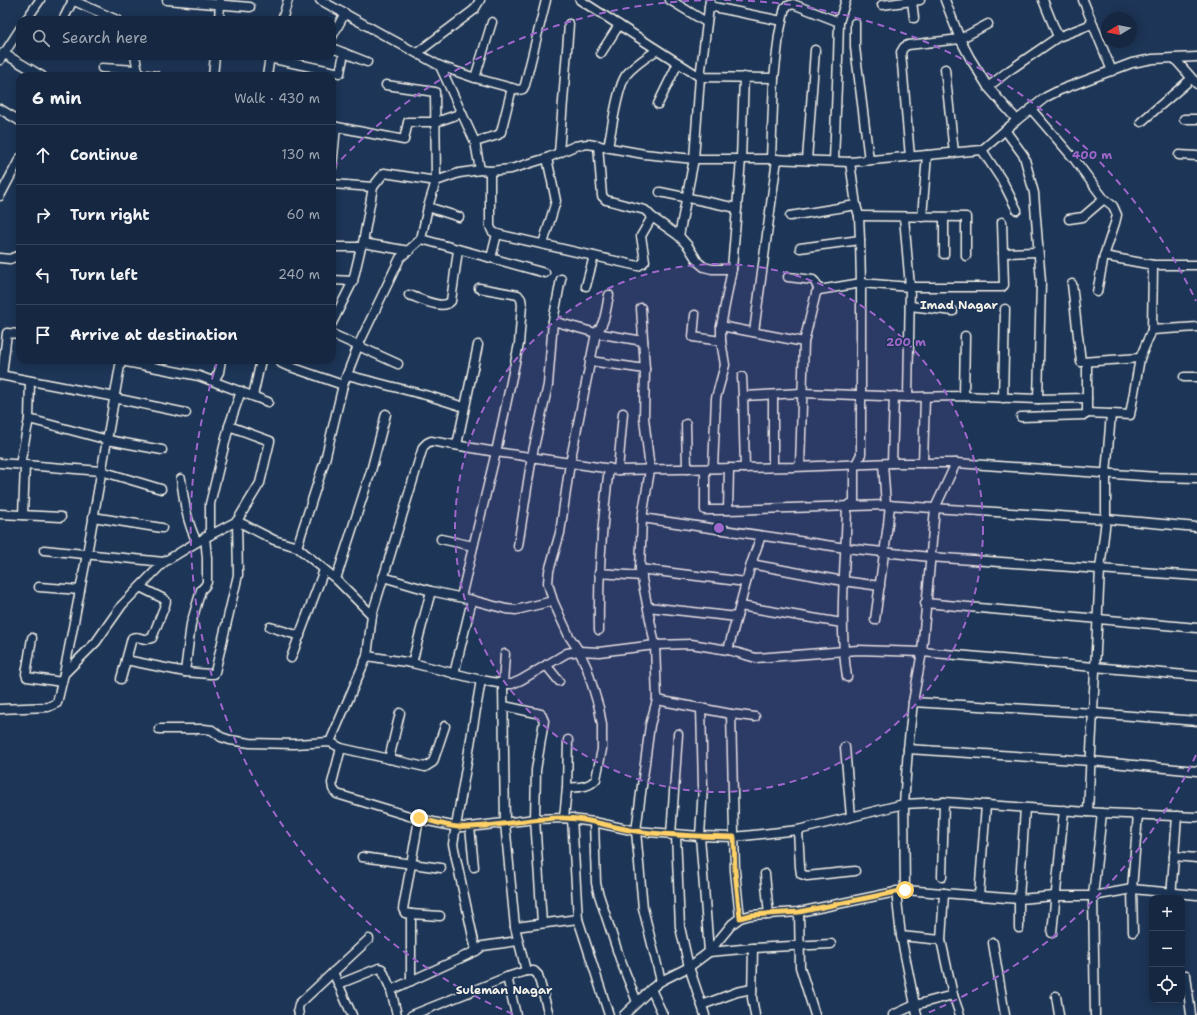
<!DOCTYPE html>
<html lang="en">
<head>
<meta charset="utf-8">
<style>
  body { margin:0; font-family:"Shantell Sans",sans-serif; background:#1f3048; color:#f1f3f6 }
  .controls { position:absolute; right:12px; bottom:12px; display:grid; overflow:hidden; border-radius:8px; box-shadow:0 2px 10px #0003 }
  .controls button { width:36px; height:36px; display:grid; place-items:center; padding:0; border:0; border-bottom:1px solid #35445a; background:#162841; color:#f1f3f6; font:20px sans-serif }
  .compass { position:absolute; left:1101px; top:12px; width:36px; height:36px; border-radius:50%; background:#162841; box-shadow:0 2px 10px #0003; rotate:260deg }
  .stop { position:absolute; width:12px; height:12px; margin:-9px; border:3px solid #ffd166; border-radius:50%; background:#fff }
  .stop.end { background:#ffd166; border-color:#fff; box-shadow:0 1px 4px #0008 }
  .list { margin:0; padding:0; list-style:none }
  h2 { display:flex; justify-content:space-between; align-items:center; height:52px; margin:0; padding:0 16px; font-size:17px }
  h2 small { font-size:13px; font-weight:400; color:#9ea6b1 }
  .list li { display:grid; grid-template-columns:26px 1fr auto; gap:12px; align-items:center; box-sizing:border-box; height:60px; padding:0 16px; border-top:1px solid #35445a }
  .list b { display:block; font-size:15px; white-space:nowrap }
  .list em { font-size:13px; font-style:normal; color:#9ea6b1 }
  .icon { flex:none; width:22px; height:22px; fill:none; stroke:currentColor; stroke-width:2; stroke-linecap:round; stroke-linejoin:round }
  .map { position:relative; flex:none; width:1197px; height:1015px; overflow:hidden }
  .search { position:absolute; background:#162841; box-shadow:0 2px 10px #0003; left:16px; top:16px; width:320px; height:44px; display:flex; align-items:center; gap:10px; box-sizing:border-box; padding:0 14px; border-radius:12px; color:#9ea6b1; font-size:15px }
  .panel { position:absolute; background:#162841; box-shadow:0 2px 10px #0003; left:16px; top:72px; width:320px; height:292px; border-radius:12px }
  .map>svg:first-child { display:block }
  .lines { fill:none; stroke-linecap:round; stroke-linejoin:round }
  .minor-casing { stroke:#f4f1e8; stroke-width:11 }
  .minor { stroke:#1d3557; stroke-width:8 }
  .route { stroke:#ffd166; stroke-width:5 }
  .ring { fill:none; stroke:#9f67cb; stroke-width:2; stroke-dasharray:7 5 }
  .labels { text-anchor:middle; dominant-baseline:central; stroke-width:3.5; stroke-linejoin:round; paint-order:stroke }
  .neighbourhood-label { font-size:12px; font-weight:bold; fill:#f4f1e8; stroke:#1d3557 }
  .centre { fill:#9f67cb; stroke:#1d3557; stroke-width:2 }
  .ring-label { font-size:12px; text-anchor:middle; font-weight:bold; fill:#9f67cb; stroke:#1d3557; stroke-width:3.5; stroke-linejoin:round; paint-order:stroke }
</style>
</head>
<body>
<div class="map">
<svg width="1197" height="1015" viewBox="0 0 1197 1015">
  <rect width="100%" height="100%" fill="#1d3557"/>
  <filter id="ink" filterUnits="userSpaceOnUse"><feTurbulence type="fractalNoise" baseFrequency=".025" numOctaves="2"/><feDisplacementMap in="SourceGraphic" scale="8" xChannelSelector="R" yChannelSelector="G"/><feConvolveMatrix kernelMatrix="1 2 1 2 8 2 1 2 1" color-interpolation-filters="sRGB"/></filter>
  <g filter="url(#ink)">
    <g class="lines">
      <defs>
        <g id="minor">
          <polyline points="72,0 117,20"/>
          <polyline points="167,0 250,7"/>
          <polyline points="320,0 440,66 475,78 519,90 523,89 525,85 546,0"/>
          <polyline points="580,0 700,77 774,78"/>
          <polyline points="670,0 706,22"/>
          <polyline points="945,0 960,39 970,58 988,87 1017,120"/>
          <polyline points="1043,0 1058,37"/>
          <polyline points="1083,0 1112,71"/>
          <polyline points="912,1 914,18"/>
          <polyline points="882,5 920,0"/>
          <polyline points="709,6 782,21"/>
          <polyline points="26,20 40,0"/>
          <polyline points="63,20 73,0"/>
          <polyline points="219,20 220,1"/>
          <polyline points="282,20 288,0"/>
          <polyline points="855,23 855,47 869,160"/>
          <polyline points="332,37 345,13"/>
          <polyline points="332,48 367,62"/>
          <polyline points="3,53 42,76"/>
          <polyline points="417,53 474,10 480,0"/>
          <polyline points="601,53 619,25"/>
          <polyline points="135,56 139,76"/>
          <polyline points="269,58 340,73 344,53"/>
          <polyline points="1174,58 1197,57"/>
          <polyline points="0,60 20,29"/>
          <polyline points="440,66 475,142 480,170 490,171 511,169 547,158 575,146 588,144 644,154 694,159 771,159 850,162 982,150 1017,120 1046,97 1060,90 1132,63 1153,59 1174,58 1197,84"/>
          <polyline points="102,68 138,70"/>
          <polyline points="945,69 954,153"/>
          <polyline points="139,74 156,76"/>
          <polyline points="213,76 215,56"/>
          <polyline points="267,76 270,56"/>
          <polyline points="475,78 492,22"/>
          <polyline points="386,85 435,92 436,181 428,207 421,239 491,258 497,234"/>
          <polyline points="988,87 1007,72 1058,37 1092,24"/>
          <polyline points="658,104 678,63"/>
          <polyline points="0,109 20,121"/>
          <polyline points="1031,109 1075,160 1104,199 1113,206 1117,215 1115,223 1104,256 1097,292"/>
          <polyline points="1184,119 1197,119"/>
          <polyline points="1141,122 1191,79"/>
          <polyline points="332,126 404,140 408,122 436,122 462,113"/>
          <polyline points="1005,130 1024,156 1034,193 1041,282 1038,399"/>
          <polyline points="475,142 498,135 501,132 512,88"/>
          <polyline points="598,145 602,196 606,200 645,210 652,217 679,236 688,246 698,262 704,267 712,269 732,269"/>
          <path d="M608 147C612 129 617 88 626 75 634 65 647 57 657 50"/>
          <polyline points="982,150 1003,182 1017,210"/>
          <polyline points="559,153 569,24"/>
          <polyline points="1179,155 1197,156"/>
          <polyline points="910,157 901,52 904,47 908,45 960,39 988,24"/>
          <polyline points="771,159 774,78 779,35 785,7 793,4 839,22"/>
          <polyline points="807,160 815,50"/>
          <polyline points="834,161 838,59 839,22 846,0"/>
          <polyline points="332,167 336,127"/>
          <polyline points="490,171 490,226 492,231 497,234 638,266 643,263 645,261 641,236 652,217"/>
          <polyline points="332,184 373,187"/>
          <polyline points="660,192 737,208"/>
          <polyline points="0,196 20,158"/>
          <polyline points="428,207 459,217"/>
          <polyline points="790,216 856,205"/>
          <polyline points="859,216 966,217 966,256"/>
          <polyline points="904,217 910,287 908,397"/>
          <polyline points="922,217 927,155"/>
          <polyline points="944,217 944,254"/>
          <polyline points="1069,219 1083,217 1104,199"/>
          <polyline points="679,236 694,159 700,77 710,0"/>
          <polyline points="363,243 373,187 384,173 436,181 459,173 480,170"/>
          <polyline points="543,244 556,201 547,158"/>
          <polyline points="332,247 361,247"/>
          <polyline points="800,248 860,240"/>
          <polyline points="1003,253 1038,252"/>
          <polyline points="1104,256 1153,265 1197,265"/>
          <polyline points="0,258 10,259 20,255"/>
          <polyline points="491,258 545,273"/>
          <polyline points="788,277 813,280 815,282 819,290"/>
          <polyline points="332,280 353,281 361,247 363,243 409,251"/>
          <polyline points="1072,284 1081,362 1140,358"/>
          <polyline points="586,286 594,256"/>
          <path d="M409 295C419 298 443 311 451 301L458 250"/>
          <polyline points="910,306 953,311"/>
          <polyline points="641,308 645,369 644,418 650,470 642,518 640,569 655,645 657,700 650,725 636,831 643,908 661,981"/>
          <polyline points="695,315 693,337 721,341"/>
          <path d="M553 321 596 333C606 323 606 308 609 295"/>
          <polyline points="332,323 353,281"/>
          <polyline points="721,326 804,342"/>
          <polyline points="1152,330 1153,265"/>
          <polyline points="754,332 777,159"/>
          <polyline points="332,334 398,364"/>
          <polyline points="279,360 281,363 285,365 343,385"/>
          <polyline points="121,361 199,376 268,402"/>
          <polyline points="590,361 645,369"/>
          <polyline points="1087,362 1087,413 1111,414"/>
          <polyline points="0,375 115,397"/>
          <polyline points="2,375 7,333 20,334"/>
          <polyline points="347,375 429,396 464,407"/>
          <polyline points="742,377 743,396"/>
          <polyline points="1184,377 1197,377"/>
          <polyline points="214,381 219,372 221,360"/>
          <polyline points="253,396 261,360"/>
          <polyline points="964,396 965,336"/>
          <polyline points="114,398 186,413"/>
          <polyline points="1003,398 1005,309"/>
          <polyline points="1021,417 1085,415 1087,413"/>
          <polyline points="29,419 108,440 162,450"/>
          <polyline points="686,424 687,469"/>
          <polyline points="457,445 478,345"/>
          <polyline points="0,463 101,471 161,489"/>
          <polyline points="892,463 894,396"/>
          <polyline points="923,463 925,397"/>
          <polyline points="20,464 29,419 30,381"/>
          <polyline points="883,464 886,505"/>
          <polyline points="773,466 773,395"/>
          <polyline points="800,466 804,342 816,293 819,290 861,283 910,287 1002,287 1004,285 1002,222"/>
          <polyline points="713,468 716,398 725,365 721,341 721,326 732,269 741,159 744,77"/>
          <polyline points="745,468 743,396 802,393 908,397 964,396 1038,399 1087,398"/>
          <polyline points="705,469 705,510 728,510 886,505 1106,519 1197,527"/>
          <polyline points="618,470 623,413"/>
          <path d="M181 479C184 501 187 523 197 542"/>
          <polyline points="728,510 729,468"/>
          <polyline points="0,514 61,517"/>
          <polyline points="23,515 25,465"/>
          <polyline points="93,517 162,528"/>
          <polyline points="642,518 846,548 930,557 1197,576"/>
          <polyline points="210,535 210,504 229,426"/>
          <polyline points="441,539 473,546"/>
          <polyline points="518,546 532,456 548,385 553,321 561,279"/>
          <polyline points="297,547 325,460 343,385 358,346 400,258 421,239"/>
          <polyline points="44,550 164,562"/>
          <polyline points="751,564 843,581 880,586"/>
          <polyline points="640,569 746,582"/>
          <polyline points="599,573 642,576"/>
          <polyline points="383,577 431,591 472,600 506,609 516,610 553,601"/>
          <polyline points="336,579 371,471 386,414"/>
          <polyline points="39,587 80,590"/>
          <polyline points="461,597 496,452 519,344 522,305 521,299 518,295 479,288"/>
          <polyline points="925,603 1197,628"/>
          <polyline points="740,606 842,623"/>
          <polyline points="648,607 737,617"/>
          <polyline points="875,620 888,524 890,505"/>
          <polyline points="270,627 300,636"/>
          <path d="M599 630C598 575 602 522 609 468"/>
          <polyline points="32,638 26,674 27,677 62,682"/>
          <polyline points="728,650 751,564 761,536"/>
          <polyline points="505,654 503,684 505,823 515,927 526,971"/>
          <polyline points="367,656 412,663 481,680 503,684 512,684 521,680 567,653 579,651 599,652 655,645 691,644 728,650 756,658 858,650 922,652 1197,676"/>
          <polyline points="291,658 324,570"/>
          <polyline points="126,660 185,672 210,674 214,674 215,672 238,575 237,521 260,483 270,441 229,426 241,391"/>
          <polyline points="412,663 431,591"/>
          <polyline points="546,665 559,681"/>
          <polyline points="185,672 191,624 201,590 205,586 207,582 207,558 205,537"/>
          <polyline points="64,674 96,642 122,605 164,562 197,542 237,521 274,540 297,547 336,579 372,615"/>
          <polyline points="454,674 472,600"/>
          <path d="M847 677C838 620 846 563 847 506L854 502V468L861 454V283L860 240 859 216 856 205 850 162"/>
          <path d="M121 679 132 638C139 635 145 642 152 638L165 605 166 601 164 599 140 587"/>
          <polyline points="657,700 731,714 735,871 740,918"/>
          <polyline points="913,702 1093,713 1197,721"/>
          <polyline points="504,706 541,714 544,721 536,770 535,819 542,923"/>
          <polyline points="701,708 703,786 700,836 709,952 753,948 831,944"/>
          <polyline points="0,709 48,707 57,703 64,674 87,554 121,360"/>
          <polyline points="731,714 755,717"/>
          <polyline points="159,729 204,729 212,730 221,737 230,740 250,743 294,744 330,742 341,748 425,767 433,762 445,726"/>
          <polyline points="330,742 367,656 372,615 423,447 427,443 431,441 496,452 618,470 794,467 892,463 956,463 1157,477 1197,478"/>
          <polyline points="845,747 851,817"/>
          <polyline points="341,748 332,783 333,789 337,794 419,819 457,827 470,827 535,819 564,818 594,822 636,831 700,836 734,837 798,830 904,804 944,802 1102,813 1197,817"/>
          <polyline points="908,749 1091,761 1197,771"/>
          <polyline points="389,759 400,713"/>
          <path d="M567 788C577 787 589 788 596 779L602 749V725L599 708 587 668 579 651 569 636 553 601 548 583 549 571 560 533 570 463 596 333 643 341"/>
          <polyline points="1088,812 1100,569 1106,519 1106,474 1111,414 1130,415 1140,358 1152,330 1197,327"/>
          <polyline points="564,818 567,788 568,740"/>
          <polyline points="572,818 578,919 609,1015"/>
          <polyline points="594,822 596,883 598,892 620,959 637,1002"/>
          <polyline points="470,827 474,867"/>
          <polyline points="798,830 800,867 801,874 807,876 855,871"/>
          <polyline points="671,835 678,734"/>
          <polyline points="676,835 680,927 689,967 705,1015"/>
          <polyline points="1174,856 1197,858"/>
          <polyline points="362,857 441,868"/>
          <polyline points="765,874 769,915"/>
          <polyline points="942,877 944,802"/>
          <polyline points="905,890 904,804 908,749 913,702 922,652 935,508 956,463"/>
          <polyline points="896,891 901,936 941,940"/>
          <polyline points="944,893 941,940 953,995 960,1015"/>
          <polyline points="979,896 986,805"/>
          <polyline points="1171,898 1177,816"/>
          <polyline points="799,912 800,967 815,1015"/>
          <polyline points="411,914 440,916"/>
          <polyline points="515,927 578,919"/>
          <polyline points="1019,928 1019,899 1025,808"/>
          <polyline points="1133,932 1132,889 1138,814"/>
          <polyline points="1052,933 1064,810"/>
          <polyline points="901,936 917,1015"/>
          <polyline points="993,943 1005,1015"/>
          <polyline points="753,948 752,998 755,1015"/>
          <polyline points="476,951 453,844 481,680"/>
          <polyline points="333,972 352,1015"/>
          <polyline points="1186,975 1191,1015"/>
          <polyline points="507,977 516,1015"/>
          <polyline points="411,981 411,914 405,913 403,909 419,819"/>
          <polyline points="339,984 379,968 382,969 391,990 397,1015"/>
          <polyline points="651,989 663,1015"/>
          <polyline points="391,990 476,951 483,946 518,941"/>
          <polyline points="1056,996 1059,1015"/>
          <polyline points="702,1005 737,992 752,989"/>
          <polyline points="299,1015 298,1009 299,1004 369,939"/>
          <polyline points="412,1015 507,977 526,971 534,971 538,975 549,1015"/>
          <polyline points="624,1015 651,989 661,981 689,967 709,952 732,924 740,918 751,915 799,912 905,890 1019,899 1055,896 1093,896 1132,889 1197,895"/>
          <polyline points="893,1015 915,1005 953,995"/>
          <polyline points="1095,1015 1093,896 1102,813"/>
        </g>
      </defs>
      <!-- minor casing -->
      <use href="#minor" class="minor-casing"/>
      <!-- minor -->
      <use href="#minor" class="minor"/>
    </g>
  </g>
  <g class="lines" filter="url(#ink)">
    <!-- route -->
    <path class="route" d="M419 818C432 821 445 826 458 827 494 829 529 817 564 818 589 818 612 828 636 831 668 836 701 836 734 837L735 871 740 918 751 915 799 912 905 890"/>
  </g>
  <!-- distance rings -->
  <circle cx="719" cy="528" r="264" fill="#9f67cb" fill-opacity=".12"/>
  <g class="ring">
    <circle cx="719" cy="528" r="264"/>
    <path d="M1196 755A528 528 0 0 1 925 1014M513 1014A528 528 0 0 1 218 360M333 168A528 528 0 0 1 714 0M724 0A528 528 0 0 1 1196 301"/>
  </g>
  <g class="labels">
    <!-- neighbourhood labels -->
    <g class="neighbourhood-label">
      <text x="959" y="305">Imad Nagar</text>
      <text x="504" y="990">Suleman Nagar</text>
    </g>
  </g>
  <circle cx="719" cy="528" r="6" class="centre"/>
  <g class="ring-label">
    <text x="1092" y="159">400 m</text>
    <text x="906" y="346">200 m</text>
  </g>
</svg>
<div class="controls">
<button>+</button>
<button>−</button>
<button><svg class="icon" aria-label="locate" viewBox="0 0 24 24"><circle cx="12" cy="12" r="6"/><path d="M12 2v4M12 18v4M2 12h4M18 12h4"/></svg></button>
</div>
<svg class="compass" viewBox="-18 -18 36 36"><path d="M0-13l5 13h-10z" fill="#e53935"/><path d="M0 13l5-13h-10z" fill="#9ea6b1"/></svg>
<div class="stop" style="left:905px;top:890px"></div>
<div class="stop end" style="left:419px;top:818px"></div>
<div class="search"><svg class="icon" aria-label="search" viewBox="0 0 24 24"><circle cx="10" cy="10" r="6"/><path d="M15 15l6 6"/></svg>Search here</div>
<section class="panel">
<h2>6 min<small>Walk · 430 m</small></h2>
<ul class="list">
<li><svg class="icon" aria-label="ahead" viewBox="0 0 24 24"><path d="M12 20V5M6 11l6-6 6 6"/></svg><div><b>Continue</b></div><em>130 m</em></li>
<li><svg class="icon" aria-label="right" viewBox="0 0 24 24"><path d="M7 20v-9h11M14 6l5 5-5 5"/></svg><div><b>Turn right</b></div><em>60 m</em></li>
<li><svg class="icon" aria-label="left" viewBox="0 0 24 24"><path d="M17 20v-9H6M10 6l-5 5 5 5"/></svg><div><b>Turn left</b></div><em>240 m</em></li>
<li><svg class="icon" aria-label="arrive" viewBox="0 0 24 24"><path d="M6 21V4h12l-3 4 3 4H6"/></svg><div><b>Arrive at destination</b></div></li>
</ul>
</section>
</div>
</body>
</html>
